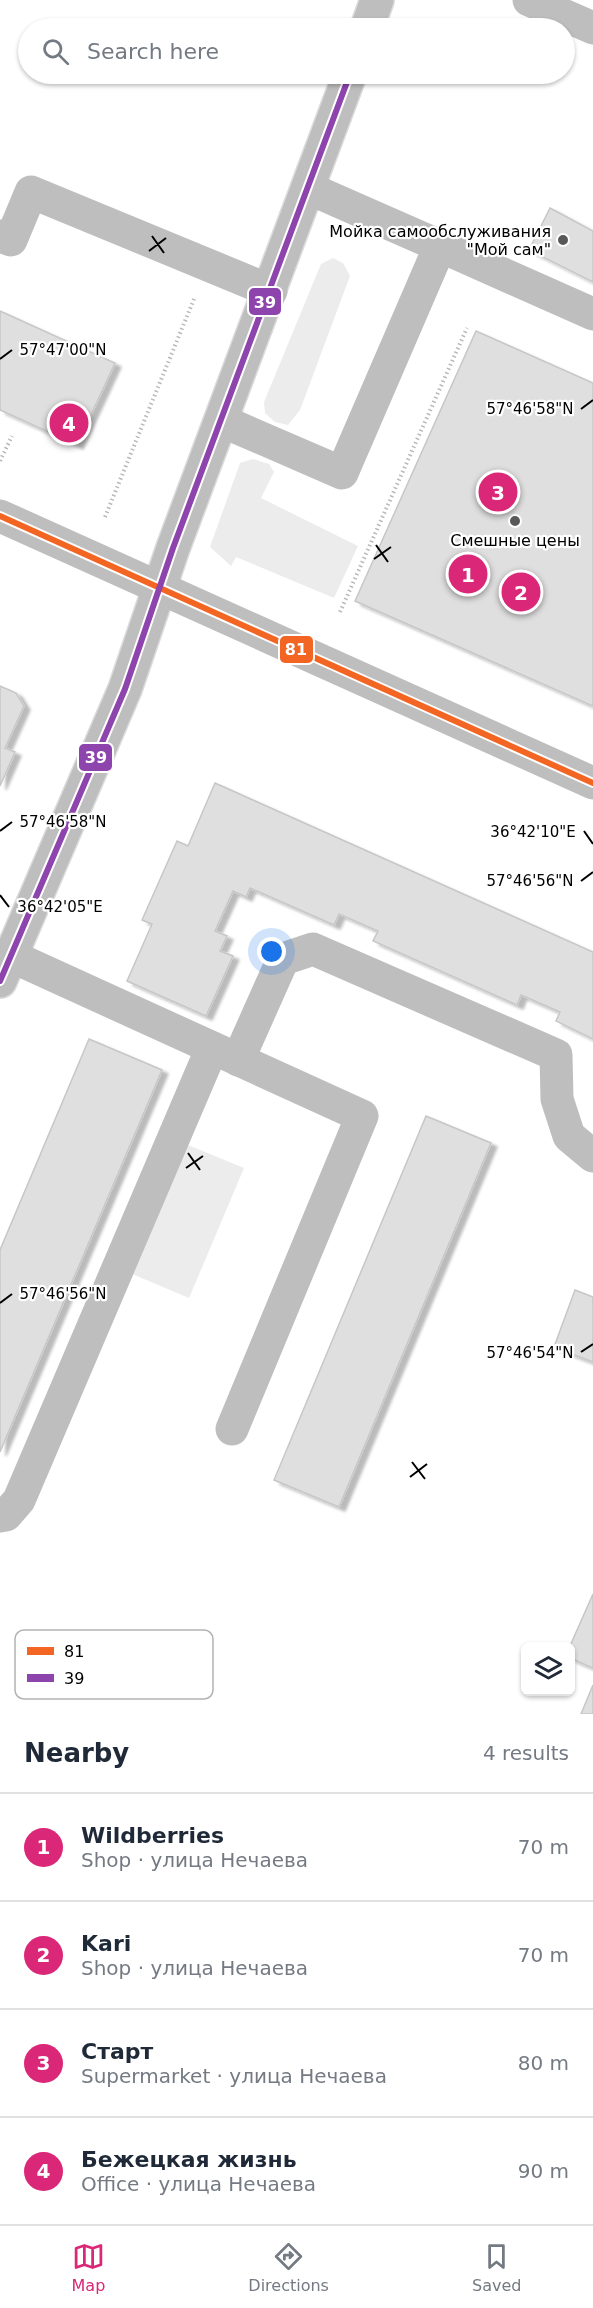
<!DOCTYPE html>
<html lang="en">
<head>
<meta charset="utf-8">
<style>
  body { margin:0; font-family:"DejaVu Sans",sans-serif; background:#f6f6f7; color:#1f2937 }
  .controls { position:absolute; right:18px; bottom:18px; display:grid; overflow:hidden; border-radius:9px; box-shadow:0 2px 4px #0004 }
  .controls button { width:54px; height:54px; display:grid; place-items:center; padding:0; border:0; border-bottom:2px solid #e0e1e3; background:#fff; color:#1f2937; font:30px sans-serif }
  .you { position:absolute; left:272px; top:952px; width:21px; height:21px; margin:-15px; border:4px solid #fff; border-radius:50%; background:#1a73e8; box-shadow:0 0 0 9px #1a73e833 }
  .badge { display:grid; place-items:center; width:39px; height:39px; border-radius:50%; background:#db2777; color:#fff; font-size:20px; font-weight:700 }
  .pin { position:absolute; translate:-50% -50%; border:3px solid #fff; box-shadow:0 2px 6px #0006 }
  .list { margin:0; padding:0; list-style:none }
  h2 { display:flex; justify-content:space-between; align-items:center; height:78px; margin:0; padding:0 24px; font-size:26px }
  h2 small { font-size:20px; font-weight:400; color:#747a83 }
  .list li { display:grid; grid-template-columns:39px 1fr auto; gap:18px; align-items:center; box-sizing:border-box; height:108px; padding:0 24px; border-top:2px solid #e0e1e3 }
  .list b { display:block; font-size:22px; white-space:nowrap }
  .list p { margin:0; font-size:20px; white-space:nowrap; color:#747a83 }
  .list em { font-size:20px; font-style:normal; color:#747a83 }
  .icon { flex:none; width:33px; height:33px; fill:none; stroke:currentColor; stroke-width:2; stroke-linecap:round; stroke-linejoin:round }
  .map { position:relative; flex:none; width:593px; height:1714px; overflow:hidden }
  .search { position:absolute; background:#fff; box-shadow:0 2px 4px #0004; left:18px; right:18px; top:18px; height:66px; display:flex; align-items:center; gap:15px; box-sizing:border-box; padding:0 21px; border-radius:33px; color:#747a83; font-size:22px }
  .sheet { height:510px; background:#fff }
  nav { display:flex; justify-content:space-around; align-items:center; box-sizing:border-box; height:84px; border-top:2px solid #e0e1e3; background:#fff; font-size:16px; color:#747a83 }
  nav a { display:grid; justify-items:center; gap:3px }
  nav .on { color:#db2777 }
  .map>svg:first-child { display:block }
  .green { fill:#ececec }
  .building { fill:#dfdfdf; stroke:#c7c7c7; stroke-width:1.5; filter:url(#shadow) }
  .lines { fill:none; stroke-linecap:round; stroke-linejoin:round }
  .major-casing { stroke:#dbdbdb; stroke-width:36 }
  .path { stroke:#b9b9b9; stroke-width:4; stroke-dasharray:1.5 3; stroke-linecap:butt }
  .minor { stroke:#bebebe; stroke-width:33 }
  .major { stroke:#bebebe; stroke-width:33 }
  .bus-1-casing { stroke:#fff; stroke-width:10 }
  .bus-2-casing { stroke:#fff; stroke-width:10 }
  .bus-1 { stroke:#f26522; stroke-width:6 }
  .bus-2 { stroke:#8e44ad; stroke-width:6 }
  .ticks { fill:none; stroke:#000; stroke-width:2 }
  .poi-dot { fill:#595959; stroke:#fff; stroke-width:2 }
  .labels { text-anchor:middle; dominant-baseline:central; stroke-width:4.5; stroke-linejoin:round; paint-order:stroke }
  .poi-label { font-size:16px; fill:#000; stroke:#fff; text-anchor:end }
  .key { fill:#fff; stroke:#b2b2b2; stroke-width:1.5 }
  .key-label { font-size:16px; fill:#000 }
  .ticks-label { font-size:15px; text-anchor:middle; fill:#000; stroke:#fff; stroke-width:4.5; stroke-linejoin:round; paint-order:stroke }
  .line-badge { stroke:#fff; stroke-width:2 }
  .badge-label { font-size:16px; text-anchor:middle; font-weight:bold; fill:#fff }
</style>
</head>
<body>
<div class="map">
<svg width="593" height="1714" viewBox="0 0 593 1714">
  <defs>
    <filter id="shadow"><feDropShadow dx="6" dy="4" stdDeviation="1.5" flood-color="#0004"/></filter>
  </defs>
  <rect width="100%" height="100%" fill="#fff"/>
  <!-- green -->
  <g class="green">
    <polygon points="333,258 343,263 350,276 300,410 288,425 275,422 265,413 264,402 321,264"/>
    <polygon points="253,459 269,464 274,472 261,498 358,546 334,598 236,557 231,566 210,547 240,463"/>
    <polygon points="188,1145 244,1168 189,1298 132,1274"/>
  </g>
  <!-- building -->
  <g class="building">
    <polygon points="550,208 593,231 593,282 529,250"/>
    <polygon points="0,311 115,363 77,445 0,410"/>
    <polygon points="476,331 593,383 593,706 355,601"/>
    <polygon points="0,686 16,693 24,706 5,748 15,752 0,786"/>
    <polygon points="215,783 593,952 593,1039 556,1021 560,1012 521,995 517,1005 373,941 378,931 339,914 334,925 250,888 246,897 233,891 215,931 227,936 220,951 233,956 206,1016 127,981 152,924 142,920 177,841 188,846"/>
    <polygon points="89,1039 162,1070 0,1452 0,1250"/>
    <polygon points="426,1116 491,1143 339,1507 274,1480"/>
    <polygon points="575,1290 593,1297 593,1362 554,1347"/>
    <polygon points="593,1594 593,1668 570,1658 570,1646"/>
    <polygon points="593,1685 593,1714 581,1714"/>
  </g>
  <g class="lines">
    <defs>
      <g id="major">
        <polyline points="367,28 377,0"/>
        <polyline points="0,981 125,689 173,548 350,74"/>
      </g>
    </defs>
    <!-- major casing -->
    <use href="#major" class="major-casing"/>
    <!-- path -->
    <g class="path">
      <polyline points="0,461 12,436"/>
      <polyline points="105,517 194,299"/>
      <polyline points="340,612 467,328"/>
    </g>
    <!-- minor -->
    <g class="minor">
      <polyline points="529,0 593,28"/>
      <polyline points="0,236 11,240 31,192 271,291"/>
      <polyline points="440,246 593,314"/>
      <polyline points="222,421 342,473 440,246 308,188"/>
      <polyline points="0,516 593,783"/>
      <polyline points="11,956 362,1116 232,1429"/>
      <polyline points="238,1060 283,959 313,949 556,1055 557,1099 569,1136 593,1156"/>
      <polyline points="0,1516 6,1515 19,1500 212,1048"/>
    </g>
    <!-- major -->
    <use href="#major" class="major"/>
    <defs>
      <polyline id="bus-1" points="0,516 593,783"/>
      <polyline id="bus-2" points="0,981 125,689 173,548 350,74"/>
    </defs>
    <!-- bus-1 casing -->
    <use href="#bus-1" class="bus-1-casing"/>
    <!-- bus-2 casing -->
    <use href="#bus-2" class="bus-2-casing"/>
    <!-- bus-1 -->
    <use href="#bus-1" class="bus-1"/>
    <!-- bus-2 -->
    <use href="#bus-2" class="bus-2"/>
  </g>
  <!-- ticks -->
  <path class="ticks" d="M152 236 164 253M149 251 166 238M0 359 12 350M581 409 593 400M376 545 388 562M374 559 391 547M0 831 12 822M584 831 593 844M581 881 593 872M0 895 9 907M188 1153 200 1170M186 1168 203 1156M0 1303 12 1294M581 1352 593 1344M412 1462 425 1479M410 1477 427 1464"/>
  <!-- markers -->
  <g class="poi-dot">
    <circle cx="563" cy="240" r="6"/>
    <circle cx="515" cy="521" r="6"/>
  </g>
  <g class="labels">
    <!-- poi labels -->
    <g class="poi-label">
      <text x="551" y="231">Мойка самообслуживания<tspan x="551" dy="18">"Мой сам"</tspan></text>
      <text x="515" y="540" text-anchor="middle">Смешные цены</text>
    </g>
  </g>
  <!-- legend -->
  <rect x="15" y="1630" width="198" height="69" rx="9" class="key"/>
  <rect x="27" y="1647" width="27" height="8" fill="#f26522"/>
  <rect x="27" y="1674" width="27" height="8" fill="#8e44ad"/>
  <g class="key-label">
    <text x="64" y="1657">81</text>
    <text x="64" y="1684">39</text>
  </g>
  <g class="ticks-label">
    <text x="63" y="355">57°47'00"N</text>
    <text x="530" y="414">57°46'58"N</text>
    <text x="63" y="827">57°46'58"N</text>
    <text x="533" y="837">36°42'10"E</text>
    <text x="530" y="886">57°46'56"N</text>
    <text x="60" y="912">36°42'05"E</text>
    <text x="63" y="1299">57°46'56"N</text>
    <text x="530" y="1358">57°46'54"N</text>
  </g>
  <g class="line-badge">
    <rect x="248" y="287" width="34" height="29" rx="6" fill="#8e44ad"/>
    <rect x="279" y="635" width="35" height="29" rx="6" fill="#f26522"/>
    <rect x="78" y="743" width="35" height="29" rx="6" fill="#8e44ad"/>
  </g>
  <g class="badge-label">
    <text x="265" y="308">39</text>
    <text x="296" y="655">81</text>
    <text x="96" y="763">39</text>
  </g>
</svg>
<div class="controls">
<button><svg class="icon" aria-label="layers" viewBox="0 0 24 24"><path d="M12 4l9 5-9 5-9-5zM3 14l9 5 9-5"/></svg></button>
</div>
<div class="you"></div>
<div class="pin badge" style="left:468px;top:574px">1</div>
<div class="pin badge" style="left:521px;top:592px">2</div>
<div class="pin badge" style="left:498px;top:492px">3</div>
<div class="pin badge" style="left:69px;top:423px">4</div>
<div class="search"><svg class="icon" aria-label="search" viewBox="0 0 24 24"><circle cx="10" cy="10" r="6"/><path d="M15 15l6 6"/></svg>Search here</div>
</div>
<section class="sheet">
<h2>Nearby<small>4 results</small></h2>
<ul class="list">
<li><span class="badge">1</span><div><b>Wildberries</b><p>Shop · улица Нечаева</p></div><em>70 m</em></li>
<li><span class="badge">2</span><div><b>Kari</b><p>Shop · улица Нечаева</p></div><em>70 m</em></li>
<li><span class="badge">3</span><div><b>Старт</b><p>Supermarket · улица Нечаева</p></div><em>80 m</em></li>
<li><span class="badge">4</span><div><b>Бежецкая жизнь</b><p>Office · улица Нечаева</p></div><em>90 m</em></li>
</ul>
</section>
<nav>
<a class="on"><svg class="icon" aria-label="map" viewBox="0 0 24 24"><path d="M3 6l6-2 6 2 6-2v14l-6 2-6-2-6 2zM9 4v14M15 6v14"/></svg>Map</a>
<a><svg class="icon" aria-label="directions" viewBox="0 0 24 24"><path d="M12 3l9 9-9 9-9-9zM9 14v-3h6M13 9l2 2-2 2"/></svg>Directions</a>
<a><svg class="icon" aria-label="saved" viewBox="0 0 24 24"><path d="M7 4h10v16l-5-4-5 4z"/></svg>Saved</a>
</nav>
</body>
</html>
